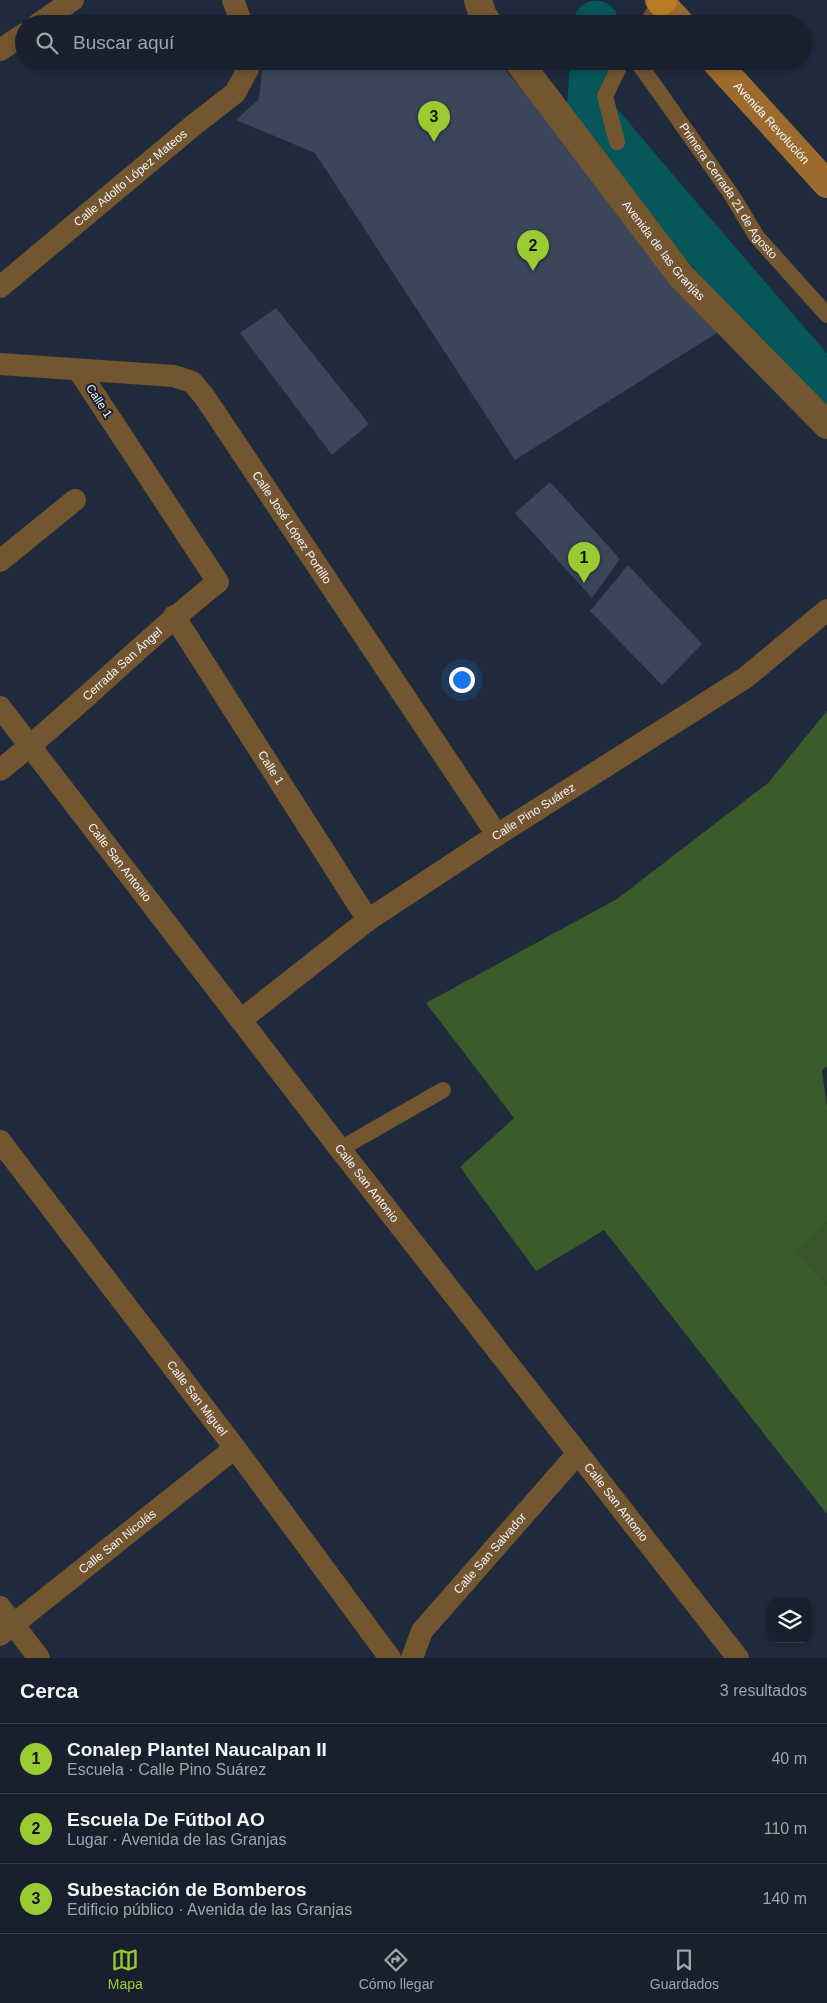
<!DOCTYPE html>
<html lang="es">
<head>
<meta charset="utf-8">
<style>
  body { margin:0; font-family:Helvetica,sans-serif; background:#212836; color:#f1f3f6 }
  .controls { position:absolute; right:15px; bottom:15px; display:grid; overflow:hidden; border-radius:10px; box-shadow:0 2px 8px #0003 }
  .controls button { width:45px; height:45px; display:grid; place-items:center; padding:0; border:0; border-bottom:1px solid #363e4a; background:#18202e; color:#f1f3f6; font:25px sans-serif }
  .you { position:absolute; left:461px; top:679px; width:18px; height:18px; margin:-12px; border:4px solid #fff; border-radius:50%; background:#1a73e8; box-shadow:0 0 0 8px #1a73e833 }
  .badge { display:grid; place-items:center; width:32px; height:32px; border-radius:50%; background:#9bcb32; color:#111; font-size:16px; font-weight:700 }
  .pin { position:absolute; translate:-50% -41px; filter:drop-shadow(0 1px 2px #0008) }
  .pin::after { content:''; position:absolute; top:26px; width:18px; height:15px; background:inherit; clip-path:polygon(0 0,100% 0,50% 100%) }
  .list { margin:0; padding:0; list-style:none }
  h2 { display:flex; justify-content:space-between; align-items:center; height:65px; margin:0; padding:0 20px; font-size:21px }
  h2 small { font-size:16px; font-weight:400; color:#9fa3aa }
  .list li { display:grid; grid-template-columns:32px 1fr auto; gap:15px; align-items:center; box-sizing:border-box; height:70px; padding:0 20px; border-top:1px solid #363e4a }
  .list b { display:block; font-size:19px; white-space:nowrap }
  .list p { margin:0; font-size:16px; white-space:nowrap; color:#9fa3aa }
  .list em { font-size:16px; font-style:normal; color:#9fa3aa }
  .icon { flex:none; width:28px; height:28px; fill:none; stroke:currentColor; stroke-width:2; stroke-linecap:round; stroke-linejoin:round }
  .map { position:relative; flex:none; width:827px; height:1658px; overflow:hidden }
  .search { position:absolute; background:#18202e; box-shadow:0 2px 8px #0003; left:15px; right:15px; top:15px; height:55px; display:flex; align-items:center; gap:12px; box-sizing:border-box; padding:0 18px; border-radius:28px; color:#9fa3aa; font-size:19px }
  .sheet { height:275px; background:#18202e }
  nav { display:flex; justify-content:space-around; align-items:center; box-sizing:border-box; height:70px; border-top:1px solid #363e4a; background:#18202e; font-size:14px; color:#9fa3aa }
  nav a { display:grid; justify-items:center; gap:2px }
  nav .on { color:#9bcb32 }
  .map>svg:first-child { display:block }
  .green { fill:#3a542e }
  .forest { fill:#3a5b2a }
  .lines { fill:none; stroke-linecap:round; stroke-linejoin:round }
  .river { stroke:#06575a; stroke-width:45 }
  .building { fill:#3b465a }
  .pedestrian { stroke:#735530; stroke-width:16 }
  .minor { stroke:#735530; stroke-width:22 }
  .tertiary { stroke:#735530; stroke-width:28 }
  .secondary { stroke:#9c6b2d; stroke-width:28 }
  .primary { stroke:#bb7c26; stroke-width:28 }
  .labels { text-anchor:middle; dominant-baseline:central; stroke-width:4; stroke-linejoin:round; paint-order:stroke }
  .street-label { font-size:12px; fill:#f1f5fd; stroke:#172033 }
</style>
</head>
<body>
<div class="map">
<svg width="827" height="1658" viewBox="0 0 827 1658">
  <rect width="100%" height="100%" fill="#202a3d"/>
  <!-- green -->
  <polygon class="green" points="827,1222 827,1285 795,1254"/>
  <!-- forest -->
  <polygon class="forest" points="827,711 827,1066 822,1071 827,1107 827,1222 796,1254 827,1285 827,1514 604,1230 536,1271 460,1167 514,1118 426,1003 617,899 768,783"/>
  <g class="lines">
    <!-- river -->
    <g class="river">
      <polyline points="596,24 596,23"/>
      <polyline points="593,61 589,110 658,192 827,388"/>
    </g>
  </g>
  <!-- building -->
  <g class="building">
    <polygon points="263,61 329,61 344,64 354,61 498,61 723,329 515,460 315,153 236,120 259,99"/>
    <polygon points="276,308 369,424 332,455 240,333"/>
    <polygon points="550,482 620,559 592,598 515,513"/>
    <polygon points="628,565 702,644 662,685 590,611"/>
  </g>
  <g class="lines">
    <!-- pedestrian -->
    <g class="pedestrian">
      <polyline points="646,24 661,2"/>
      <path id="s1" d="M637 61 731 194 757 237 827 315"/>
      <polyline points="617,142 605,96 622,61"/>
      <polyline points="340,1149 443,1090"/>
    </g>
    <!-- minor -->
    <g class="minor">
      <polyline points="233,0 242,24"/>
      <polyline points="38,24 73,0"/>
      <polyline points="0,50 24,34"/>
      <path id="s2" d="M0 287 195 124 235 93 248 69V61"/>
      <path id="s3" d="M0 364 174 376 192 382 204 396 497 835"/>
      <polyline points="0,561 75,500"/>
      <path id="s4" d="M174 616 368 920"/>
      <path id="s5" d="M0 707 340 1149 738 1658"/>
      <path id="s6" d="M0 770C76 711 142 641 218 582L79 371"/>
      <path id="s7" d="M242 1019 368 920 497 835 745 678 827 610"/>
      <path id="s8" d="M0 1141 235 1448 390 1658"/>
      <polyline points="0,1607 39,1658"/>
      <path id="s9" d="M0 1635 235 1448"/>
      <path id="s10" d="M412 1658 422 1631 578 1453"/>
    </g>
    <!-- tertiary -->
    <g class="tertiary">
      <polyline points="478,0 483,16 489,24"/>
      <path id="s11" d="M518 61 681 276 827 425"/>
    </g>
    <!-- secondary -->
    <g class="secondary">
      <polyline points="659,0 681,24"/>
      <path id="s12" d="M715 61 827 184"/>
    </g>
    <!-- primary -->
    <polyline class="primary" points="661,2 663,0"/>
  </g>
  <g class="labels">
    <!-- street labels -->
    <g class="street-label">
      <text stroke="none"><textPath href="#s12" startOffset="84">Avenida Revolución</textPath></text>
      <text stroke="none"><textPath href="#s2" startOffset="170">Calle Adolfo López Mateos</textPath></text>
      <text stroke="none"><textPath href="#s1" startOffset="159">Primera Cerrada 21 de Agosto</textPath></text>
      <text stroke="none"><textPath href="#s11" startOffset="239">Avenida de las Granjas</textPath></text>
      <text transform="translate(99 401) rotate(57)">Calle 1</text>
      <text stroke="none"><textPath href="#s3" startOffset="370">Calle José López Portillo</textPath></text>
      <text stroke="none"><textPath href="#s6" startOffset="162">Cerrada San Ángel</textPath></text>
      <text stroke="none"><textPath href="#s4" startOffset="180">Calle 1</textPath></text>
      <text stroke="none"><textPath href="#s7" startOffset="358">Calle Pino Suárez</textPath></text>
      <text stroke="none"><textPath href="#s5" startOffset="196">Calle San Antonio</textPath></text>
      <text stroke="none"><textPath href="#s5" startOffset="601">Calle San Antonio</textPath></text>
      <text stroke="none"><textPath href="#s8" startOffset="324">Calle San Miguel</textPath></text>
      <text stroke="none"><textPath href="#s5" startOffset="1006">Calle San Antonio</textPath></text>
      <text stroke="none"><textPath href="#s9" startOffset="150">Calle San Nicolás</textPath></text>
      <text stroke="none"><textPath href="#s10" startOffset="132">Calle San Salvador</textPath></text>
    </g>
  </g>
</svg>
<div class="controls">
<button><svg class="icon" aria-label="layers" viewBox="0 0 24 24"><path d="M12 4l9 5-9 5-9-5zM3 14l9 5 9-5"/></svg></button>
</div>
<div class="you"></div>
<div class="pin badge" style="left:584px;top:583px">1</div>
<div class="pin badge" style="left:533px;top:271px">2</div>
<div class="pin badge" style="left:434px;top:142px">3</div>
<div class="search"><svg class="icon" aria-label="search" viewBox="0 0 24 24"><circle cx="10" cy="10" r="6"/><path d="M15 15l6 6"/></svg>Buscar aquí</div>
</div>
<section class="sheet">
<h2>Cerca<small>3 resultados</small></h2>
<ul class="list">
<li><span class="badge">1</span><div><b>Conalep Plantel Naucalpan II</b><p>Escuela · Calle Pino Suárez</p></div><em>40 m</em></li>
<li><span class="badge">2</span><div><b>Escuela De Fútbol AO</b><p>Lugar · Avenida de las Granjas</p></div><em>110 m</em></li>
<li><span class="badge">3</span><div><b>Subestación de Bomberos</b><p>Edificio público · Avenida de las Granjas</p></div><em>140 m</em></li>
</ul>
</section>
<nav>
<a class="on"><svg class="icon" aria-label="map" viewBox="0 0 24 24"><path d="M3 6l6-2 6 2 6-2v14l-6 2-6-2-6 2zM9 4v14M15 6v14"/></svg>Mapa</a>
<a><svg class="icon" aria-label="directions" viewBox="0 0 24 24"><path d="M12 3l9 9-9 9-9-9zM9 14v-3h6M13 9l2 2-2 2"/></svg>Cómo llegar</a>
<a><svg class="icon" aria-label="saved" viewBox="0 0 24 24"><path d="M7 4h10v16l-5-4-5 4z"/></svg>Guardados</a>
</nav>
</body>
</html>
